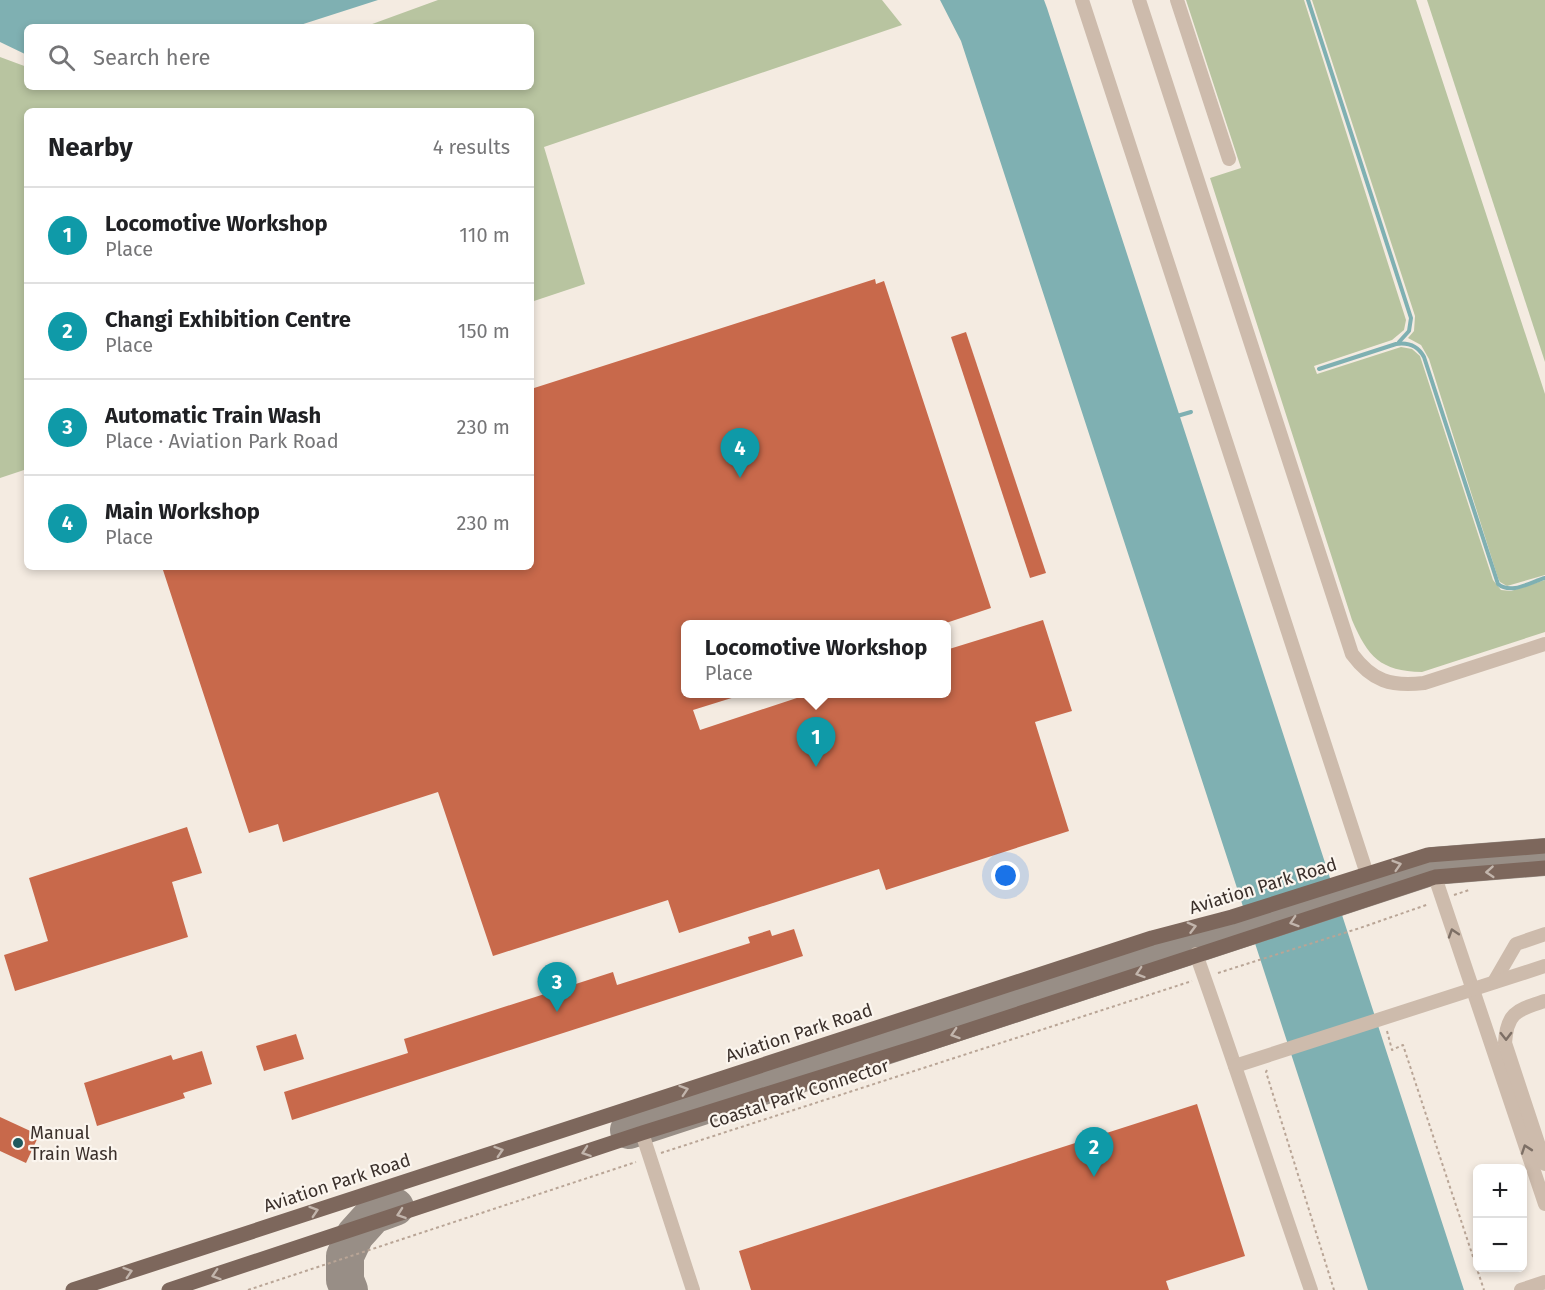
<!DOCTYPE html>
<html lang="en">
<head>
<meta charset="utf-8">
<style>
  body { margin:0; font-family:"Fira Sans",sans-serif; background:#f6f6f6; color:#202124 }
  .controls { position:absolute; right:18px; bottom:18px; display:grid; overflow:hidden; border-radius:9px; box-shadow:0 3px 9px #0003 }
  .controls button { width:54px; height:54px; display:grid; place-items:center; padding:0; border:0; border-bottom:2px solid #e0e0e0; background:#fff; color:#202124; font:30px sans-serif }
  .you { position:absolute; left:1006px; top:876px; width:21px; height:21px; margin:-15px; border:4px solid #fff; border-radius:50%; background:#1a73e8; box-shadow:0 0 0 9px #1a73e833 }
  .badge { display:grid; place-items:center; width:39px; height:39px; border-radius:50%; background:#2563eb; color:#fff; font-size:20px; font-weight:700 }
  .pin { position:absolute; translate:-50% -50px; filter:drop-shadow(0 2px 3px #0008) }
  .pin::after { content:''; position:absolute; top:32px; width:21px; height:18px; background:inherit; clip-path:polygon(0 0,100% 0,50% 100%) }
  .popup { position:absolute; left:681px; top:620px; width:270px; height:78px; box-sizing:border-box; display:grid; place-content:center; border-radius:9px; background:#fff; filter:drop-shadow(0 2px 4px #0005); font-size:20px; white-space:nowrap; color:#757577 }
  .popup b { font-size:22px; color:#202124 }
  .popup::after { content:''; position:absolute; left:50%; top:100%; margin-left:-12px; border:12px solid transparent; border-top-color:#fff }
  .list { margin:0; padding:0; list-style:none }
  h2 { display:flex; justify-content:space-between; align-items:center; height:78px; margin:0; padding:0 24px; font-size:26px }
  h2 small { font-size:20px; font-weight:400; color:#757577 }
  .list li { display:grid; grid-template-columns:39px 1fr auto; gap:18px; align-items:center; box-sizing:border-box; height:96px; padding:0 24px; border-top:2px solid #e0e0e0 }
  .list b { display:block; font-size:22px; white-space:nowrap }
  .list p { margin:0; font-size:20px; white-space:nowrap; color:#757577 }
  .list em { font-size:20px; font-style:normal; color:#757577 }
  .icon { flex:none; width:33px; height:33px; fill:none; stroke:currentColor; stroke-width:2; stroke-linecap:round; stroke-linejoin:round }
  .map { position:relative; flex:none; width:1545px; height:1290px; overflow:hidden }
  .search { position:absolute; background:#fff; box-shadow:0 3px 9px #0003; left:24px; top:24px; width:510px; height:66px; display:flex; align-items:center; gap:15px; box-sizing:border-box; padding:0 21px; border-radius:9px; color:#757577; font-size:22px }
  .panel { position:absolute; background:#fff; box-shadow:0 3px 9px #0003; left:24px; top:108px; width:510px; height:462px; border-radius:9px }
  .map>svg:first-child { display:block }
  .green { fill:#b8c4a0 }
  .water { fill:#7fb0b2 }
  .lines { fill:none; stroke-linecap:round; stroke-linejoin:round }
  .stream { stroke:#7fb0b2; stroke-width:4 }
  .taxiway { stroke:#988e86; stroke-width:38 }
  .building { fill:#c8694b }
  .path { stroke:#b9a596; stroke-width:2; stroke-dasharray:3 3; stroke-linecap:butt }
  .minor { stroke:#cdbbac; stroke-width:14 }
  .major { stroke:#7d675c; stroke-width:15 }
  .oneway { stroke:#c2b5ac }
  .oneway2 { stroke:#7d6f65 }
  .poi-dot { fill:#1f5a5e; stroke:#fbf5ee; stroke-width:2 }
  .labels { text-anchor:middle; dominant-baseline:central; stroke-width:4.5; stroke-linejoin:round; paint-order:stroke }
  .street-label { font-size:18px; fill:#3b302b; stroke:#fbf5ee }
  .poi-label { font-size:18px; fill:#3b302b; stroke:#fbf5ee; text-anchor:start }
</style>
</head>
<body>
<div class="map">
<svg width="1545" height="1290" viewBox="0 0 1545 1290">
  <rect width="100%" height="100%" fill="#f4ebe1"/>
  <!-- green -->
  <g class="green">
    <polygon points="438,0 882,0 902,25 544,147 585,284 531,302 531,111 27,111 27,469 0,478 0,57 27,67 27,87 531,87 531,27 364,27"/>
    <path d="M1186 0H1304L1406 320 1404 330 1392 340 1314 366 1317 374 1401 347 1412 349 1420 356 1493 580 1501 590 1511 591 1545 580V632L1422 672C1380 671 1368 657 1352 620L1210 178 1241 168Z"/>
    <polygon points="1312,0 1416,0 1545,394 1545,575 1507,586 1500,582 1498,578 1429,359 1421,345 1408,338 1414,331 1415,316"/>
    <polygon points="1427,0 1545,0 1545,362"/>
  </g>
  <!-- water -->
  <g class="water">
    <polygon points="0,0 378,0 294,27 27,27 27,55 0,42"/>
    <polygon points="940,0 1044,0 1047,8 1464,1290 1368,1290 961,41"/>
  </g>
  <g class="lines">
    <!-- stream -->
    <g class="stream">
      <polyline points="1308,0 1411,318 1409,331 1399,342"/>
      <path d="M1319 369 1396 344C1409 342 1418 346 1424 357L1498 584C1511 595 1531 582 1545 578"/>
      <polyline points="1177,416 1191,412"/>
    </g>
    <!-- taxiway -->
    <g class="taxiway">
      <polyline points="629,1130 1433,866 1545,857"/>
      <polyline points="349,1290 345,1280 345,1256 355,1235 373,1215 395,1207"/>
    </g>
  </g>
  <!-- building -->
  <g class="building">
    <polygon points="875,279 876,284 884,281 991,608 943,624 686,624 686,693 737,693 738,696 693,710 700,730 812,693 946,693 946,650 1043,620 1072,711 1035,722 1069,831 886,890 879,869 679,933 668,900 493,956 438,792 283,842 278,824 249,833 162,567 531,567 531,389"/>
    <polygon points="966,332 1046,573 1030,578 951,337"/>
    <polygon points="187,827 202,873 172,882 188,937 15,991 4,955 48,941 29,878"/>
    <polygon points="794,929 803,956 292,1120 284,1092 408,1053 404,1039 613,972 617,985 750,943 748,937 770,930 772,936"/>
    <polygon points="296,1034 304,1059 264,1071 256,1046"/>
    <polygon points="202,1051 212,1084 183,1093 185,1098 97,1126 84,1083 171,1055 173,1060"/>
    <polygon points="1197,1104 1245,1256 1166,1281 1169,1290 751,1290 739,1251"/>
    <polygon points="0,1117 39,1135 26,1163 0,1151"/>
  </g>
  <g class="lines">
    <!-- path -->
    <g class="path">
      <polyline points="1454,895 1469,890"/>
      <polyline points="1218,973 1360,928 1429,904"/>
      <polyline points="1387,1031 1392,1050 1403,1045 1484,1290"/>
      <polyline points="1267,1070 1266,1072 1334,1290"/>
      <polyline points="661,1153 1192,981"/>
      <polyline points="248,1290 636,1162"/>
    </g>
    <!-- minor -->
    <g class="minor">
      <polyline points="1082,0 1367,874"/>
      <path d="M1139 0 1352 654C1372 681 1391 687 1424 683L1545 644"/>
      <polyline points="1177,0 1229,159"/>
      <polyline points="1435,877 1545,1204"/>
      <path d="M1196 954C1236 1066 1272 1178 1311 1290"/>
      <polyline points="1494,982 1516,944 1545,934"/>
      <path d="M1545 1001C1518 1010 1507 1011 1505 1043L1545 1164"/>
      <polyline points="1235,1066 1545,966"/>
      <polyline points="642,1133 693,1290"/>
      <polyline points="1521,1290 1545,1282"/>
    </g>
    <!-- major -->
    <g class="major">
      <polyline points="73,1290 1152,938 1232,917 1428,855 1545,846"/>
      <polyline points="169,1290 642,1133 924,1045 1435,877 1545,868"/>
    </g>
  </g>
  <!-- one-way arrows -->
  <defs><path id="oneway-chevron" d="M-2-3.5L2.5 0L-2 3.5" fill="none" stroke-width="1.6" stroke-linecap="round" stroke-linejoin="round" transform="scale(1.5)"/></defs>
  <g class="oneway">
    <use href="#oneway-chevron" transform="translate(1397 865) rotate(-17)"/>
    <use href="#oneway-chevron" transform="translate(1490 872) rotate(176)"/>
    <use href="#oneway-chevron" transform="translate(1294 922) rotate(162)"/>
    <use href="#oneway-chevron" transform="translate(1192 927) rotate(-15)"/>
    <use href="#oneway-chevron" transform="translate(1140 973) rotate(162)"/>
    <use href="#oneway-chevron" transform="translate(955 1034) rotate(162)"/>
    <use href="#oneway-chevron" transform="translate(684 1090) rotate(-18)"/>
    <use href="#oneway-chevron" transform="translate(499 1151) rotate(-18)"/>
    <use href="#oneway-chevron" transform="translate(586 1152) rotate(161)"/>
    <use href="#oneway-chevron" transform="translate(314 1211) rotate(-18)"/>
    <use href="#oneway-chevron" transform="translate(401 1214) rotate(161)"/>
    <use href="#oneway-chevron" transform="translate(128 1272) rotate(-18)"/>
    <use href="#oneway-chevron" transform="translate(216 1275) rotate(162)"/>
  </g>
  <g class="oneway2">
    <use href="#oneway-chevron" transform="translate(1453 933) rotate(-108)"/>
    <use href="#oneway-chevron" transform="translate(1506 1036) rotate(89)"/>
    <use href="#oneway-chevron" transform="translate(1526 1149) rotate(-109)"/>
  </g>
  <!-- markers -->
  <circle class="poi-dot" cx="18" cy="1143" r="6"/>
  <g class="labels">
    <!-- street labels -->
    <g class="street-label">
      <text transform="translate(1263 886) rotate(-17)">Aviation Park Road</text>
      <text transform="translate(799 1033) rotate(-18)">Aviation Park Road</text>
      <text transform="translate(799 1094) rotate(-18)">Coastal Park Connector</text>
      <text transform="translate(337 1183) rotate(-18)">Aviation Park Road</text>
    </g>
    <!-- poi labels -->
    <g class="poi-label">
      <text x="30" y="1133">Manual<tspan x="30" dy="21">Train Wash</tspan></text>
    </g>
  </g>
</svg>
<div class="controls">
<button>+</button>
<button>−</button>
</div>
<div class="you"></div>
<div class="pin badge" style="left:816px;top:767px;background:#0f9aa8">1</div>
<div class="popup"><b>Locomotive Workshop</b>Place</div>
<div class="pin badge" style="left:1094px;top:1177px;background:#0f9aa8">2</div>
<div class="pin badge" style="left:557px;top:1012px;background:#0f9aa8">3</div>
<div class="pin badge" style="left:740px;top:478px;background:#0f9aa8">4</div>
<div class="search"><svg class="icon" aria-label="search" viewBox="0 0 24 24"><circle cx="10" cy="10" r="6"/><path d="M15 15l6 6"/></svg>Search here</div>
<section class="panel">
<h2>Nearby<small>4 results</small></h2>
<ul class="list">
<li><span class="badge" style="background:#0f9aa8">1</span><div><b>Locomotive Workshop</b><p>Place</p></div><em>110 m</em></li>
<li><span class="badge" style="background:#0f9aa8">2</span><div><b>Changi Exhibition Centre</b><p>Place</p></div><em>150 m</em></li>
<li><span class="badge" style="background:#0f9aa8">3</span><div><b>Automatic Train Wash</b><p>Place · Aviation Park Road</p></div><em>230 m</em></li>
<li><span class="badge" style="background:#0f9aa8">4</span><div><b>Main Workshop</b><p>Place</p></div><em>230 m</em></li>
</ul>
</section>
</div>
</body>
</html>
